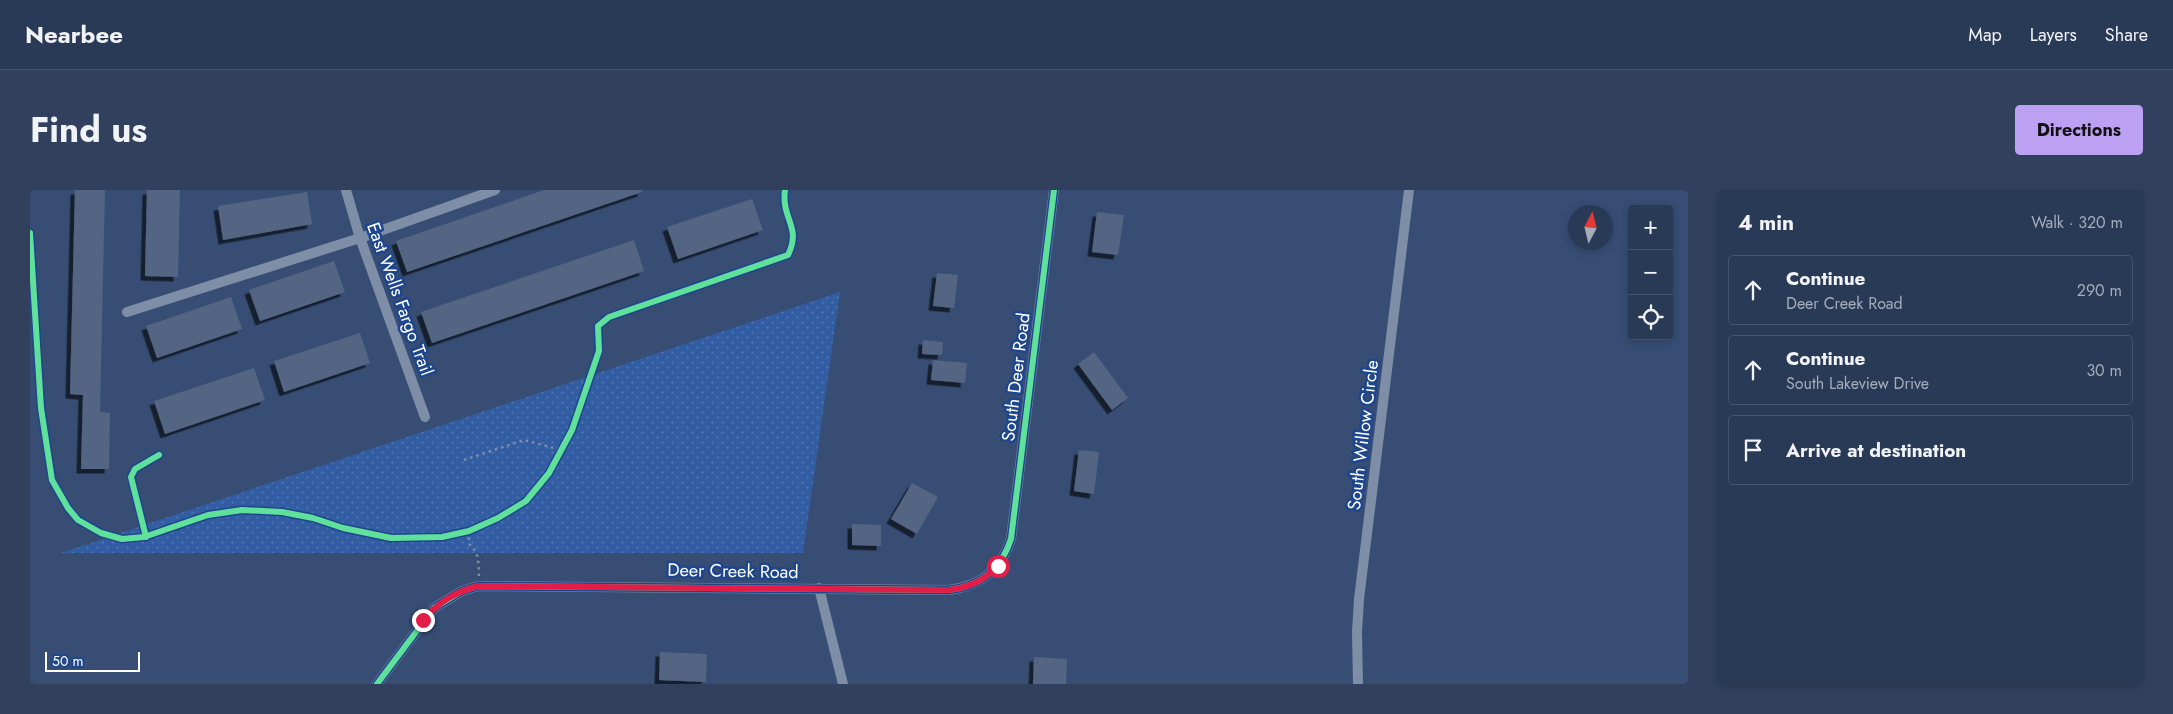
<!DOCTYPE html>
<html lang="en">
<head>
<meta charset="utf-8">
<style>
  body { margin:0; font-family:Jost,sans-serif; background:#31415d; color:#f1f3f6 }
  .controls { position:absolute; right:15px; top:15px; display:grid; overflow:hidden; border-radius:5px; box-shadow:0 2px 8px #0003 }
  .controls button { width:45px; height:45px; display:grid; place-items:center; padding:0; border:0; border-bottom:1px solid #45546d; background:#293a57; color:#f1f3f6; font:25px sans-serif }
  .compass { position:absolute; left:1538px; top:15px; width:45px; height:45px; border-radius:50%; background:#293a57; box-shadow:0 2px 8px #0003; rotate:7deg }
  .scale { position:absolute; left:15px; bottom:12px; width:95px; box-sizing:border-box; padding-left:5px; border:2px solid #fff; border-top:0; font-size:14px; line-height:18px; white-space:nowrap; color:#fff; -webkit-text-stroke:4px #1e468d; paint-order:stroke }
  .stop { position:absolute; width:15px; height:15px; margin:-11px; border:4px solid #e11d48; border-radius:50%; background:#fff }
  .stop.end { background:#e11d48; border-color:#fff; box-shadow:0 1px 5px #0008 }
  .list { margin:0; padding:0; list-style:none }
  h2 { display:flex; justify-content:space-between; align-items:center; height:65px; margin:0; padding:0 20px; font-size:21px }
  h2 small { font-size:16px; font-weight:400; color:#a5adba }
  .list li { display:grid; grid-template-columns:32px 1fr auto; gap:15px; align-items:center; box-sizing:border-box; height:70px; margin:0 10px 10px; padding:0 10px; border:1px solid #45546d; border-radius:5px }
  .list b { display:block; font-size:19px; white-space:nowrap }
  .list p { margin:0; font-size:16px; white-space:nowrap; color:#a5adba }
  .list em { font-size:16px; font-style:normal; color:#a5adba }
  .icon { flex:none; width:28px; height:28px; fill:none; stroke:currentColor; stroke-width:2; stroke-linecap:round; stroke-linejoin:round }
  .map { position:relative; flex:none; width:1658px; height:494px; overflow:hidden; border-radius:5px }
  header { display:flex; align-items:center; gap:30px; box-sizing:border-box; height:70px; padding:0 25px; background:#293a57; border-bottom:1px solid #45546d }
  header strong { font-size:24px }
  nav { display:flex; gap:28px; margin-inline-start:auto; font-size:18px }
  .intro { display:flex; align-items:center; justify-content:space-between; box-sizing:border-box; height:120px; padding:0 30px }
  h1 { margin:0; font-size:35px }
  .button { padding:12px 22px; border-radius:5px; background:#bca0f2; color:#111; font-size:18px; font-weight:700 }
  main { display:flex; gap:30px; padding:0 30px }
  aside { flex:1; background:#293a57; border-radius:5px; box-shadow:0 2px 8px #0003 }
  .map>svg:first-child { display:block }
  .grass { fill:url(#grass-dots) }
  .building { fill:#536583; filter:url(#shadow) }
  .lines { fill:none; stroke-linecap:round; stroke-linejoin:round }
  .path { stroke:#7e8ea7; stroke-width:2.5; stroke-dasharray:2.5 4; stroke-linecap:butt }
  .minor { stroke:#7e8ea7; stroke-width:10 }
  .cycleway-casing { stroke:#1e468d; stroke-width:9 }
  .cycleway { stroke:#60e19b; stroke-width:6 }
  .route { stroke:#e11d48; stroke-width:6 }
  .labels { text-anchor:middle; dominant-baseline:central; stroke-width:5; stroke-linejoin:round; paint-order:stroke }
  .street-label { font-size:18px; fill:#fff; stroke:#1e468d }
</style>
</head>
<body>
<header>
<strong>Nearbee</strong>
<nav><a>Map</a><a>Layers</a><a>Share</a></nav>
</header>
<div class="intro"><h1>Find us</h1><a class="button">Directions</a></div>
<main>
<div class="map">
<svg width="1658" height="494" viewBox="0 0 1658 494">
  <defs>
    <pattern id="grass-dots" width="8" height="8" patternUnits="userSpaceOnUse" patternTransform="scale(1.25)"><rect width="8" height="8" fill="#325da3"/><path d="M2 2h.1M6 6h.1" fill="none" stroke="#5175b1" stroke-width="1.8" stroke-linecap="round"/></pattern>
    <filter id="shadow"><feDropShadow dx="-4.5" dy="4.5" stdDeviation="0" flood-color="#0009"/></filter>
  </defs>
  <rect width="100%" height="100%" fill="#374d74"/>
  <!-- grass -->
  <polygon class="grass" points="810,102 773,363 31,363"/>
  <!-- building -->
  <g class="building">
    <polygon points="45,0 75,0 70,222 80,223 79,279 51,279 53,205 40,204"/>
    <polygon points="117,0 150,0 148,87 115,86"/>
    <polygon points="514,0 612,0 612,2 377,82 366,51"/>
    <polygon points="277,2 282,34 193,50 188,16"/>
    <polygon points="722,9 733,40 648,69 637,37"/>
    <polygon points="1067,22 1094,25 1088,65 1062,62"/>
    <polygon points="604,50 614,81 402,153 391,122"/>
    <polygon points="304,71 315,102 230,131 219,100"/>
    <polygon points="907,83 928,85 924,118 903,116"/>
    <polygon points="201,107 212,139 127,168 116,136"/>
    <polygon points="330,143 340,173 254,202 244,171"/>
    <polygon points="893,150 913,152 912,165 892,164"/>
    <polygon points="1064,162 1098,208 1082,220 1048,174"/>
    <polygon points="903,170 937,173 935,193 901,190"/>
    <polygon points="224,178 235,210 135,244 124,211"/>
    <polygon points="1049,260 1069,262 1064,304 1044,301"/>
    <polygon points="882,293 908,307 887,344 861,329"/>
    <polygon points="822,334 851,335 851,356 822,355"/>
    <polygon points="630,462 677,464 676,492 629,490"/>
    <polygon points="1004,467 1037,469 1036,494 1003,494"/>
  </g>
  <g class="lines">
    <!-- path -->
    <g class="path">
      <polyline points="434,270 494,250 531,260"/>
      <path d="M439 341V354C450 363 448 373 449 386"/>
    </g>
    <!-- minor -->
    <g class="minor">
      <polyline points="316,0 330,48 395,227"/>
      <polyline points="97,122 330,48 465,0"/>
      <polyline points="789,398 813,494"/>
      <path d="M347 494 404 418 432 401 448 396 919 400C951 396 971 380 981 349L1024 0"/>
      <polyline points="1328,494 1327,442 1329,409 1379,0"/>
    </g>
    <defs>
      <g id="cycleway">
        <path d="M0 43 11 218 22 290 38 318 48 330 71 343 92 349 114 347 178 325 212 320 252 322 283 328 313 338 361 348 412 347 439 341 468 328 496 311 519 283 542 240 569 161 568 136 579 127 758 65C772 37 751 29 755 0"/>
        <polyline points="116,347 101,287 105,279 129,265"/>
        <path d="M347 494 404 418 432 401 448 396 919 400C951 396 971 380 981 349L1024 0"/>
      </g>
    </defs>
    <!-- cycleway casing -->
    <use href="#cycleway" class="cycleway-casing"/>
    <!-- cycleway -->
    <use href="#cycleway" class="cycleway"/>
  </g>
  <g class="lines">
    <!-- route -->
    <path class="route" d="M393 430C409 412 425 402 448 396L919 400C940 397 953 391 968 376"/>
  </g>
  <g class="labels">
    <!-- street labels -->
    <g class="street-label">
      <text transform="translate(370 109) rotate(70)">East Wells Fargo Trail</text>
      <text transform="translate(986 187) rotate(-83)">South Deer Road</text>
      <text transform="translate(1333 245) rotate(-83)">South Willow Circle</text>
      <text transform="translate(703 381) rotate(1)">Deer Creek Road</text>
    </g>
  </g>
</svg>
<div class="controls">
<button>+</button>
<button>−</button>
<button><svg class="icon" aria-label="locate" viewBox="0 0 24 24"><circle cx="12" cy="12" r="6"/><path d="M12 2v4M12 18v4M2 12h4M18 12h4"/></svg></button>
</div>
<svg class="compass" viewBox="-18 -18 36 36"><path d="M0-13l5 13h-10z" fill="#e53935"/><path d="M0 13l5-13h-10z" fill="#a5adba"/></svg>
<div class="scale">50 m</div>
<div class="stop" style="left:968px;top:376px"></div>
<div class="stop end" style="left:393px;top:430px"></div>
</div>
<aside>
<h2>4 min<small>Walk · 320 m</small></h2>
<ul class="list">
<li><svg class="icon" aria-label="ahead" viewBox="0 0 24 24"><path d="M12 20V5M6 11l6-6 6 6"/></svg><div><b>Continue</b><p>Deer Creek Road</p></div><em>290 m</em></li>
<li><svg class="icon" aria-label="ahead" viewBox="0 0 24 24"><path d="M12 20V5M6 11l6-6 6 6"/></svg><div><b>Continue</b><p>South Lakeview Drive</p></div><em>30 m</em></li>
<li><svg class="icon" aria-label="arrive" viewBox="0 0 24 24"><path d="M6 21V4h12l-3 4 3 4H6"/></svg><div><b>Arrive at destination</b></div></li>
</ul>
</aside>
</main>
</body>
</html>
